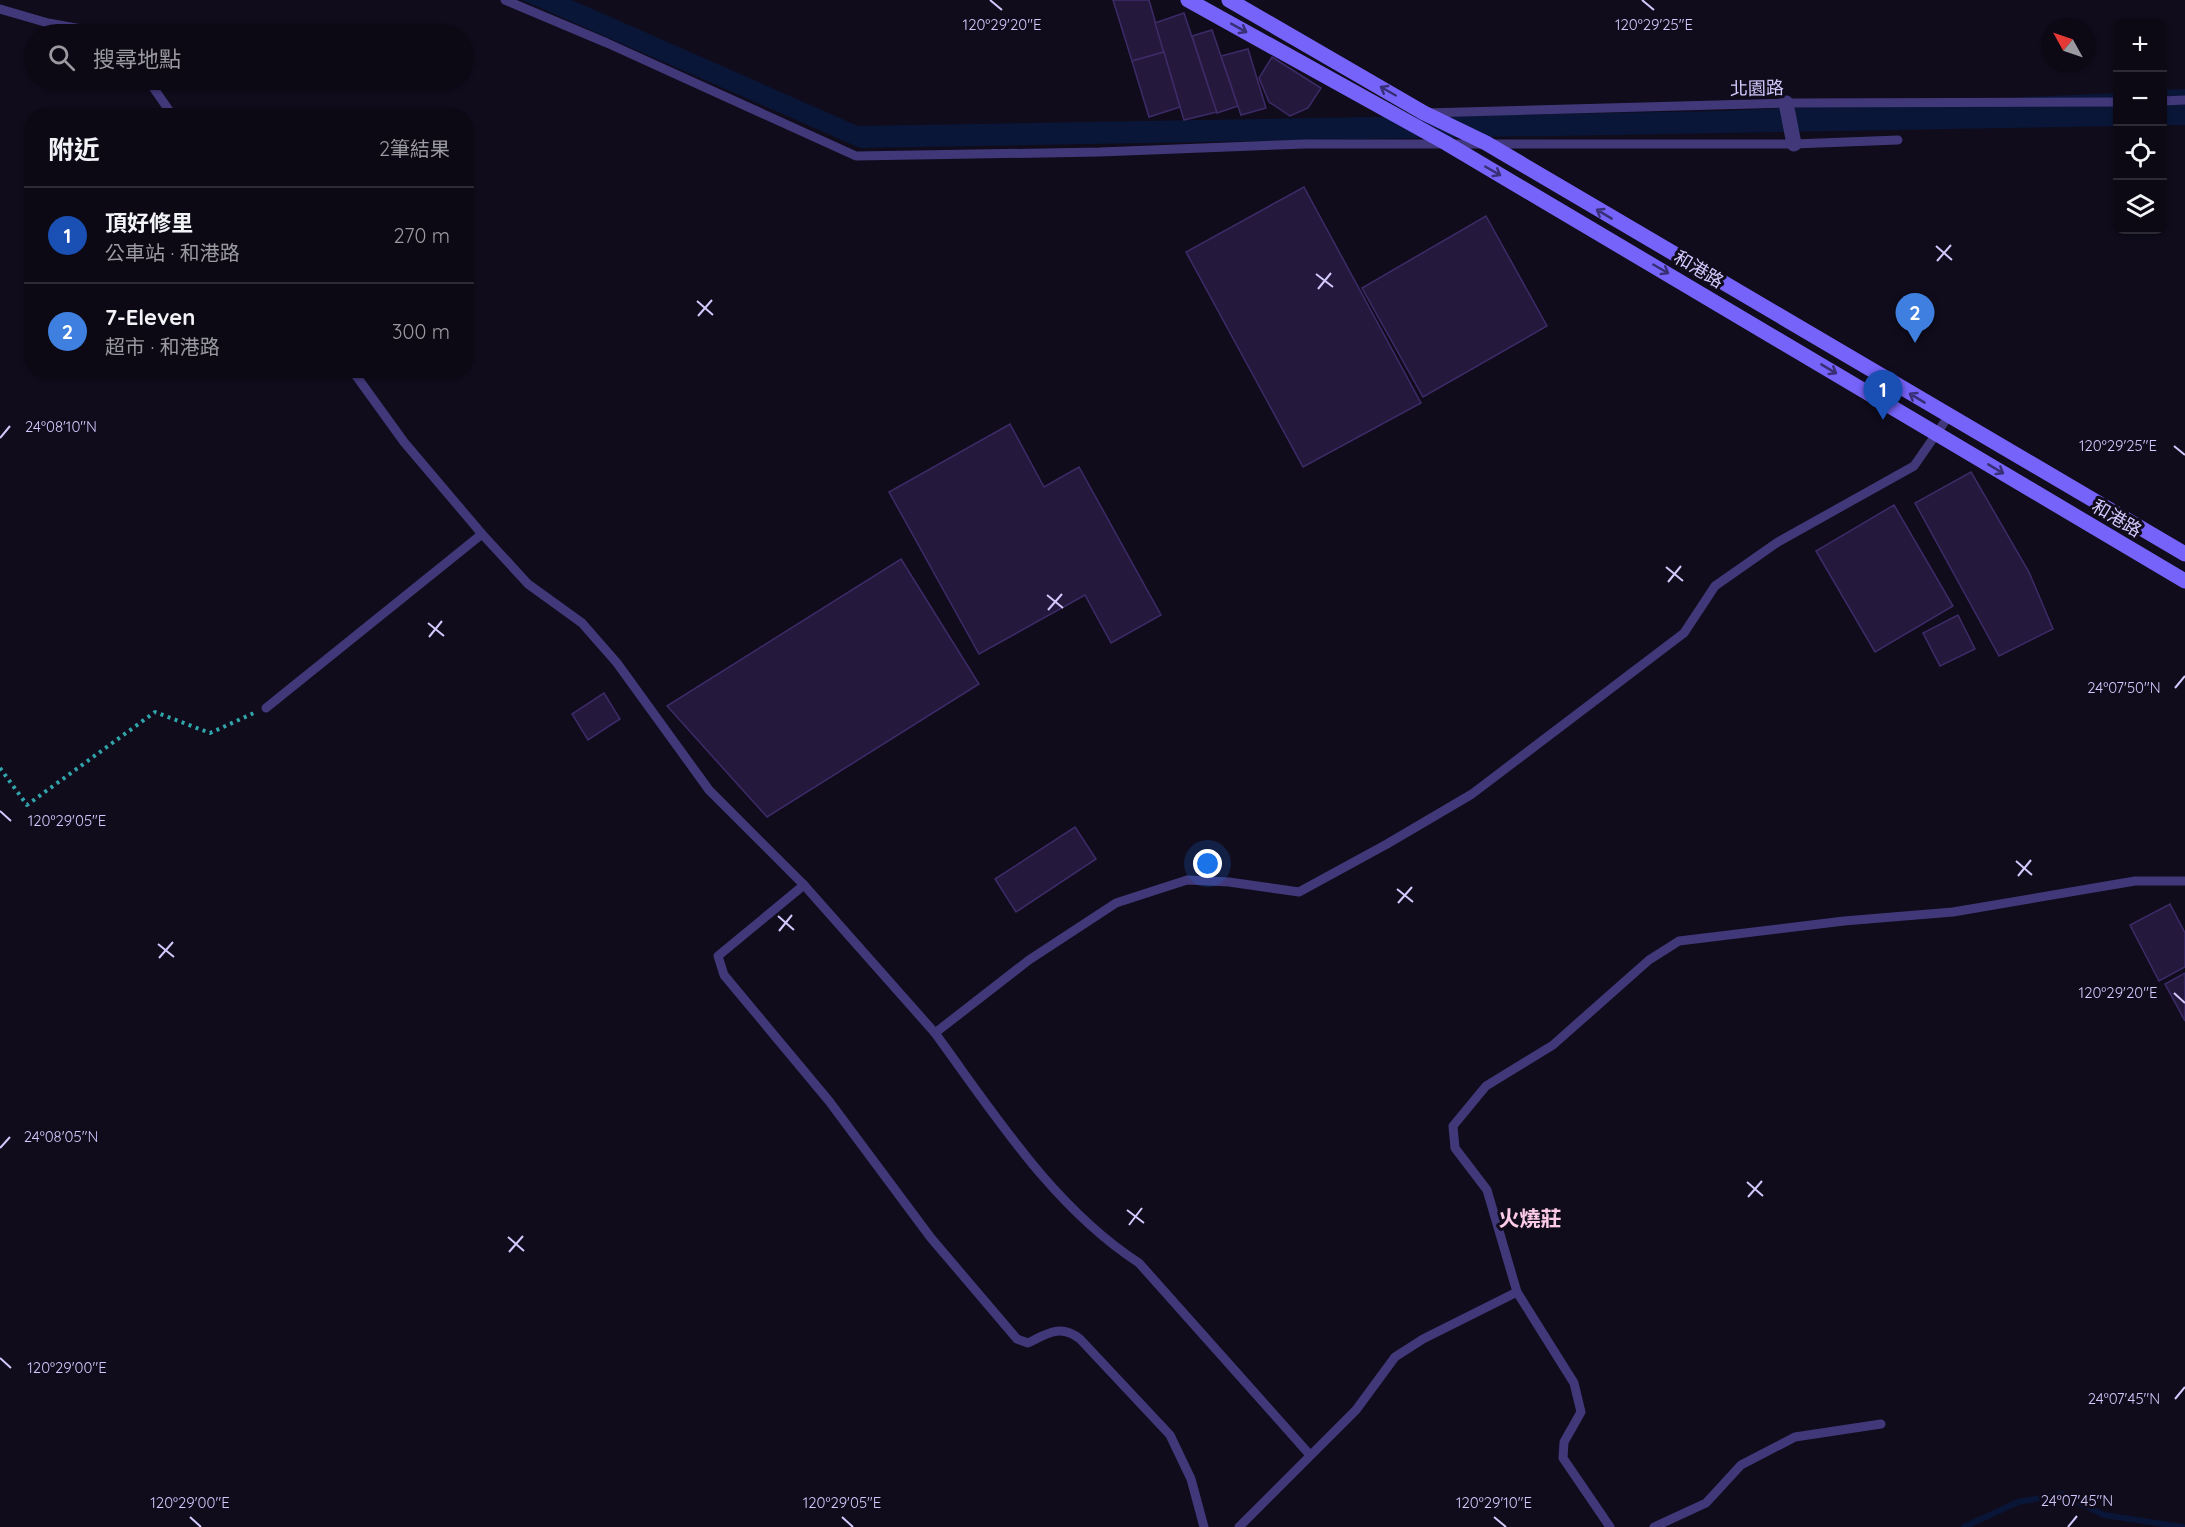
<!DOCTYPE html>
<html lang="zh-TW">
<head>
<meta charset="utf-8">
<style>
  body { margin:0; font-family:Quicksand,"Noto Sans TC",sans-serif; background:#1a1722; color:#f1f3f6 }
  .controls { position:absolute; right:18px; top:18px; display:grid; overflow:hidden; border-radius:12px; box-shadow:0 2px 4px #0004 }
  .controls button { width:54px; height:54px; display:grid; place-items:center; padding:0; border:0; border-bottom:2px solid #2c2a34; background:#0c0915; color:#f1f3f6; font:30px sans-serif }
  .compass { position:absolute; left:2041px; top:18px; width:54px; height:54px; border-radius:50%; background:#0c0915; box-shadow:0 2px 4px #0004; rotate:310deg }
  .you { position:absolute; left:1208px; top:864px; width:21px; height:21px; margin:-15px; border:4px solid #fff; border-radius:50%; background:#1a73e8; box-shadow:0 0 0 9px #1a73e833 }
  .badge { display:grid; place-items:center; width:39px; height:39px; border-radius:50%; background:#ea580c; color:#fff; font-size:20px; font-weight:700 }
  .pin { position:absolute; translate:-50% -50px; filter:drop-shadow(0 2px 3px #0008) }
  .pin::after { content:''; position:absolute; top:32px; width:21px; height:18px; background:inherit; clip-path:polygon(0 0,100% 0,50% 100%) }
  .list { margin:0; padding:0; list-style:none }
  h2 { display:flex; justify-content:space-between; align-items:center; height:78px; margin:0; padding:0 24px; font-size:26px }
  h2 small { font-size:20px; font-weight:400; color:#9a9aa0 }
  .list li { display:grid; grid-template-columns:39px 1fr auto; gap:18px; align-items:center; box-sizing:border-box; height:96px; padding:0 24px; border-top:2px solid #2c2a34 }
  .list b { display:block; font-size:22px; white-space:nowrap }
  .list p { margin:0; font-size:20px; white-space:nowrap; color:#9a9aa0 }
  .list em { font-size:20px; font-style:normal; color:#9a9aa0 }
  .icon { flex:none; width:33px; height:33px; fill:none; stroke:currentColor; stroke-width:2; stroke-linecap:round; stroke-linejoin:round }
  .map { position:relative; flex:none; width:2185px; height:1527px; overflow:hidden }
  .search { position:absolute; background:#0c0915; box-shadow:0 2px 4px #0004; left:24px; top:24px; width:450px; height:66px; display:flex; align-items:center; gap:15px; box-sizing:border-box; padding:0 21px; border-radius:33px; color:#9a9aa0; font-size:22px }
  .panel { position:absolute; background:#0c0915; box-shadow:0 2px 4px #0004; left:24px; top:108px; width:450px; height:270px; border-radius:24px }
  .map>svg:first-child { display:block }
  .water { fill:#0a1637 }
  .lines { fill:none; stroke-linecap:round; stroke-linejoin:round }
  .stream { stroke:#0a1637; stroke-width:6 }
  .building { fill:#24193d; stroke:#3d2b68; stroke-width:1.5 }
  .path { stroke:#30a5aa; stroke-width:4; stroke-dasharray:3 4.5; stroke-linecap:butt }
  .lane { stroke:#41387a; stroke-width:9 }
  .street { stroke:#41387a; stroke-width:15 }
  .secondary { stroke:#7663fa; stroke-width:15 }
  .oneway { stroke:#392f75 }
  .ticks { fill:none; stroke:#d4c9fd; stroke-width:2 }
  .labels { text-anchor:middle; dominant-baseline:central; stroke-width:6; stroke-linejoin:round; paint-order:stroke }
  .street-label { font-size:18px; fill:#d4c9fd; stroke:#100c1c }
  .quarter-label { font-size:21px; font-weight:bold; fill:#fdcbe6; stroke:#100c1c }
  .ticks-label { font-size:15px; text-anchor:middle; fill:#d4c9fd; stroke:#100c1c; stroke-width:6; stroke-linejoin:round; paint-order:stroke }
</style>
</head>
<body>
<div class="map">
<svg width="2185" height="1527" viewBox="0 0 2185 1527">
  <rect width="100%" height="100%" fill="#100c1c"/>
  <!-- water -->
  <g class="water">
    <polygon points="522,0 572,0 858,126 1720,111 2117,93 2117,126 860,148"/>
    <polygon points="2185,89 2185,125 2163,125 2162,90"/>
  </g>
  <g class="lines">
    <!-- stream -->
    <polyline class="stream" points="1964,1527 2018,1502 2062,1494 2104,1515 2183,1527"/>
  </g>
  <!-- building -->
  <g class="building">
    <polygon points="1113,0 1149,0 1164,52 1132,61"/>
    <polygon points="1184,13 1217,112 1184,120 1155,23"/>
    <polygon points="1212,30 1238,106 1217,113 1192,36"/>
    <polygon points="1248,49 1266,108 1241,115 1221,56"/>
    <polygon points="1164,52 1180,107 1149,117 1132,61"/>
    <polygon points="1272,57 1321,88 1308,108 1290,116 1269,102 1259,78"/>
    <polygon points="1304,187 1421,403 1303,467 1186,252"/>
    <polygon points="1486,216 1547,326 1423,397 1362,288"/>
    <polygon points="1010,424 1044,487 1079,467 1161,615 1111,643 1085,595 979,654 889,492"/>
    <polygon points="1971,472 2029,572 2053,629 1999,656 1915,503"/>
    <polygon points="1894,505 1953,606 1875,652 1816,551"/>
    <polygon points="901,559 979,684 767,817 667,706"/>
    <polygon points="1958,615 1975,649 1940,666 1923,633"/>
    <polygon points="604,693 620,719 588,740 572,714"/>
    <polygon points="1075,827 1096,859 1016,912 995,879"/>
    <polygon points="2170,904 2185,933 2185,967 2159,981 2130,925"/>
    <polygon points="2185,973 2185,1021 2165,984"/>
  </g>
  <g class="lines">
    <!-- path -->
    <polyline class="path" points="0,768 27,805 155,712 210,733 254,713"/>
    <!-- lane -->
    <g class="lane">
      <polyline points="505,0 607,43 856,156 1100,152 1305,144 1794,144 1898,140"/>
      <polyline points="0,9 48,23 109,34"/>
      <polyline points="148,80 173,116"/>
      <polyline points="2162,101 2185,100"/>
      <polyline points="1427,113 1786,103 2118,102"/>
      <path d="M352 370 404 442 482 534 528 584 582 623 617 663 709 790 804 885 718 956 724 975 829 1101 931 1238 1017 1339 1028 1343C1048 1333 1061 1324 1080 1339L1170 1435 1191 1479 1204 1527"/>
      <polyline points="266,708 482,534"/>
      <polyline points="804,885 935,1033"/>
      <path d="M1310 1455 1139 1263C1053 1207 995 1115 935 1033L1029 960 1116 903 1187 880 1229 882 1299 892 1387 844 1472 794 1684 633 1715 586 1778 542 1914 466 1948 417"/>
      <polyline points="1239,1527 1356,1410 1395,1357 1423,1339 1517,1292"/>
      <polyline points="1610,1527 1563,1458 1564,1442 1581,1412 1574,1383 1517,1292 1487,1190 1455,1148 1453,1126 1486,1086 1553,1045 1649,960 1679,941 1844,921 1953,912 2135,881 2185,881"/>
      <polyline points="1654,1527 1706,1503 1741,1465 1795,1437 1881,1424"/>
    </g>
    <!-- street -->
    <polyline class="street" points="1786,103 1794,144"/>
    <!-- secondary -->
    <g class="secondary">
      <polyline points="1188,0 1446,143 2185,581"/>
      <polyline points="1229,0 1424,113 1486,143 2185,554"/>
    </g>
  </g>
  <!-- one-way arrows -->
  <defs><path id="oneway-shaft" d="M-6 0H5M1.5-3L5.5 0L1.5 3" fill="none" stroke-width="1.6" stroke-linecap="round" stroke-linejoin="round" transform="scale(1.5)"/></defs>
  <g class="oneway">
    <use href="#oneway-shaft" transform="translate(1239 28) rotate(29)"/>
    <use href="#oneway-shaft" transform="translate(1388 91) rotate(-150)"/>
    <use href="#oneway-shaft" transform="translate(1493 171) rotate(30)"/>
    <use href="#oneway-shaft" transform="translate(1604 214) rotate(-149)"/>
    <use href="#oneway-shaft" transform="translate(1661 269) rotate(30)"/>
    <use href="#oneway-shaft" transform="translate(1829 369) rotate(31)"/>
    <use href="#oneway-shaft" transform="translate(1917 398) rotate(-149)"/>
    <use href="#oneway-shaft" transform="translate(1996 469) rotate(31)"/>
  </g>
  <!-- ticks -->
  <path class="ticks" d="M990 0 1002 10M1642 0 1654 10M1936 246 1952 260M1937 261 1951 245M1316 274 1333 287M1318 289 1331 273M697 301 713 315M698 316 712 300M0 438 10 426M2174 446 2185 455M1666 567 1683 581M1668 582 1681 566M1047 595 1063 608M1048 610 1062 594M428 623 444 636M429 637 442 621M2175 688 2185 676M0 811 11 821M2016 861 2032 875M2018 876 2031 860M1397 889 1413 902M1398 903 1412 887M778 916 794 930M779 931 792 915M158 944 174 957M159 958 173 942M2174 993 2185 1003M0 1148 10 1137M1747 1182 1763 1196M1748 1197 1762 1181M1127 1210 1144 1223M1129 1225 1142 1208M508 1237 524 1251M509 1252 523 1236M0 1358 11 1368M2175 1399 2185 1387M190 1517 201 1527M842 1517 853 1527M1494 1517 1506 1527M2068 1527 2077 1516"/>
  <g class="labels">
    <!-- street labels -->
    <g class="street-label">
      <text transform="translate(1757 88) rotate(-1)">北園路</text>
      <text transform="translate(1699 269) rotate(31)">和港路</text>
      <text transform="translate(2117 518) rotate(31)">和港路</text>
    </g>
    <!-- quarter labels -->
    <g class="quarter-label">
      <text x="1530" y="1218">火燒莊</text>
    </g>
  </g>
  <g class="ticks-label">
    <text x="1002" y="30">120°29'20"E</text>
    <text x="1654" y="30">120°29'25"E</text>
    <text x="61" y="432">24°08'10"N</text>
    <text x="2118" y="451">120°29'25"E</text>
    <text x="2124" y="693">24°07'50"N</text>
    <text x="67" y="826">120°29'05"E</text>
    <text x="2118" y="998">120°29'20"E</text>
    <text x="61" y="1142">24°08'05"N</text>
    <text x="67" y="1373">120°29'00"E</text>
    <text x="2124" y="1404">24°07'45"N</text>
    <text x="2077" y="1506">24°07'45"N</text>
    <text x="190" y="1508">120°29'00"E</text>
    <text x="842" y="1508">120°29'05"E</text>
    <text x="1494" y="1508">120°29'10"E</text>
  </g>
</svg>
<div class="controls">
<button>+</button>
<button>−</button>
<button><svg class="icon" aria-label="locate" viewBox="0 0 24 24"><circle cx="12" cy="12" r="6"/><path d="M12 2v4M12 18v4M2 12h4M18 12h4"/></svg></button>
<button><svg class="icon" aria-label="layers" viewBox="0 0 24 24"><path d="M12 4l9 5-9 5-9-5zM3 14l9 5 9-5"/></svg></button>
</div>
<svg class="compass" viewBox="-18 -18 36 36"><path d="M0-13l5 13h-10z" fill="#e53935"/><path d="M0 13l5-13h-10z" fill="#9a9aa0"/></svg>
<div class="you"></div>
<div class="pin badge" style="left:1883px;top:420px;background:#1a4fb4">1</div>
<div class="pin badge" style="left:1915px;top:343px;background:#3f7fe0">2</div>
<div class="search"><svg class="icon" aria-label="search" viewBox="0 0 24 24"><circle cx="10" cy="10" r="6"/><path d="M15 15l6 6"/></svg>搜尋地點</div>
<section class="panel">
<h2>附近<small>2筆結果</small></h2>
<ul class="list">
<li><span class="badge" style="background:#1a4fb4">1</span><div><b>頂好修里</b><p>公車站 · 和港路</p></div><em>270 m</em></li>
<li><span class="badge" style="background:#3f7fe0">2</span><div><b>7-Eleven</b><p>超市 · 和港路</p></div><em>300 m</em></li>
</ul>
</section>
</div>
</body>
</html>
